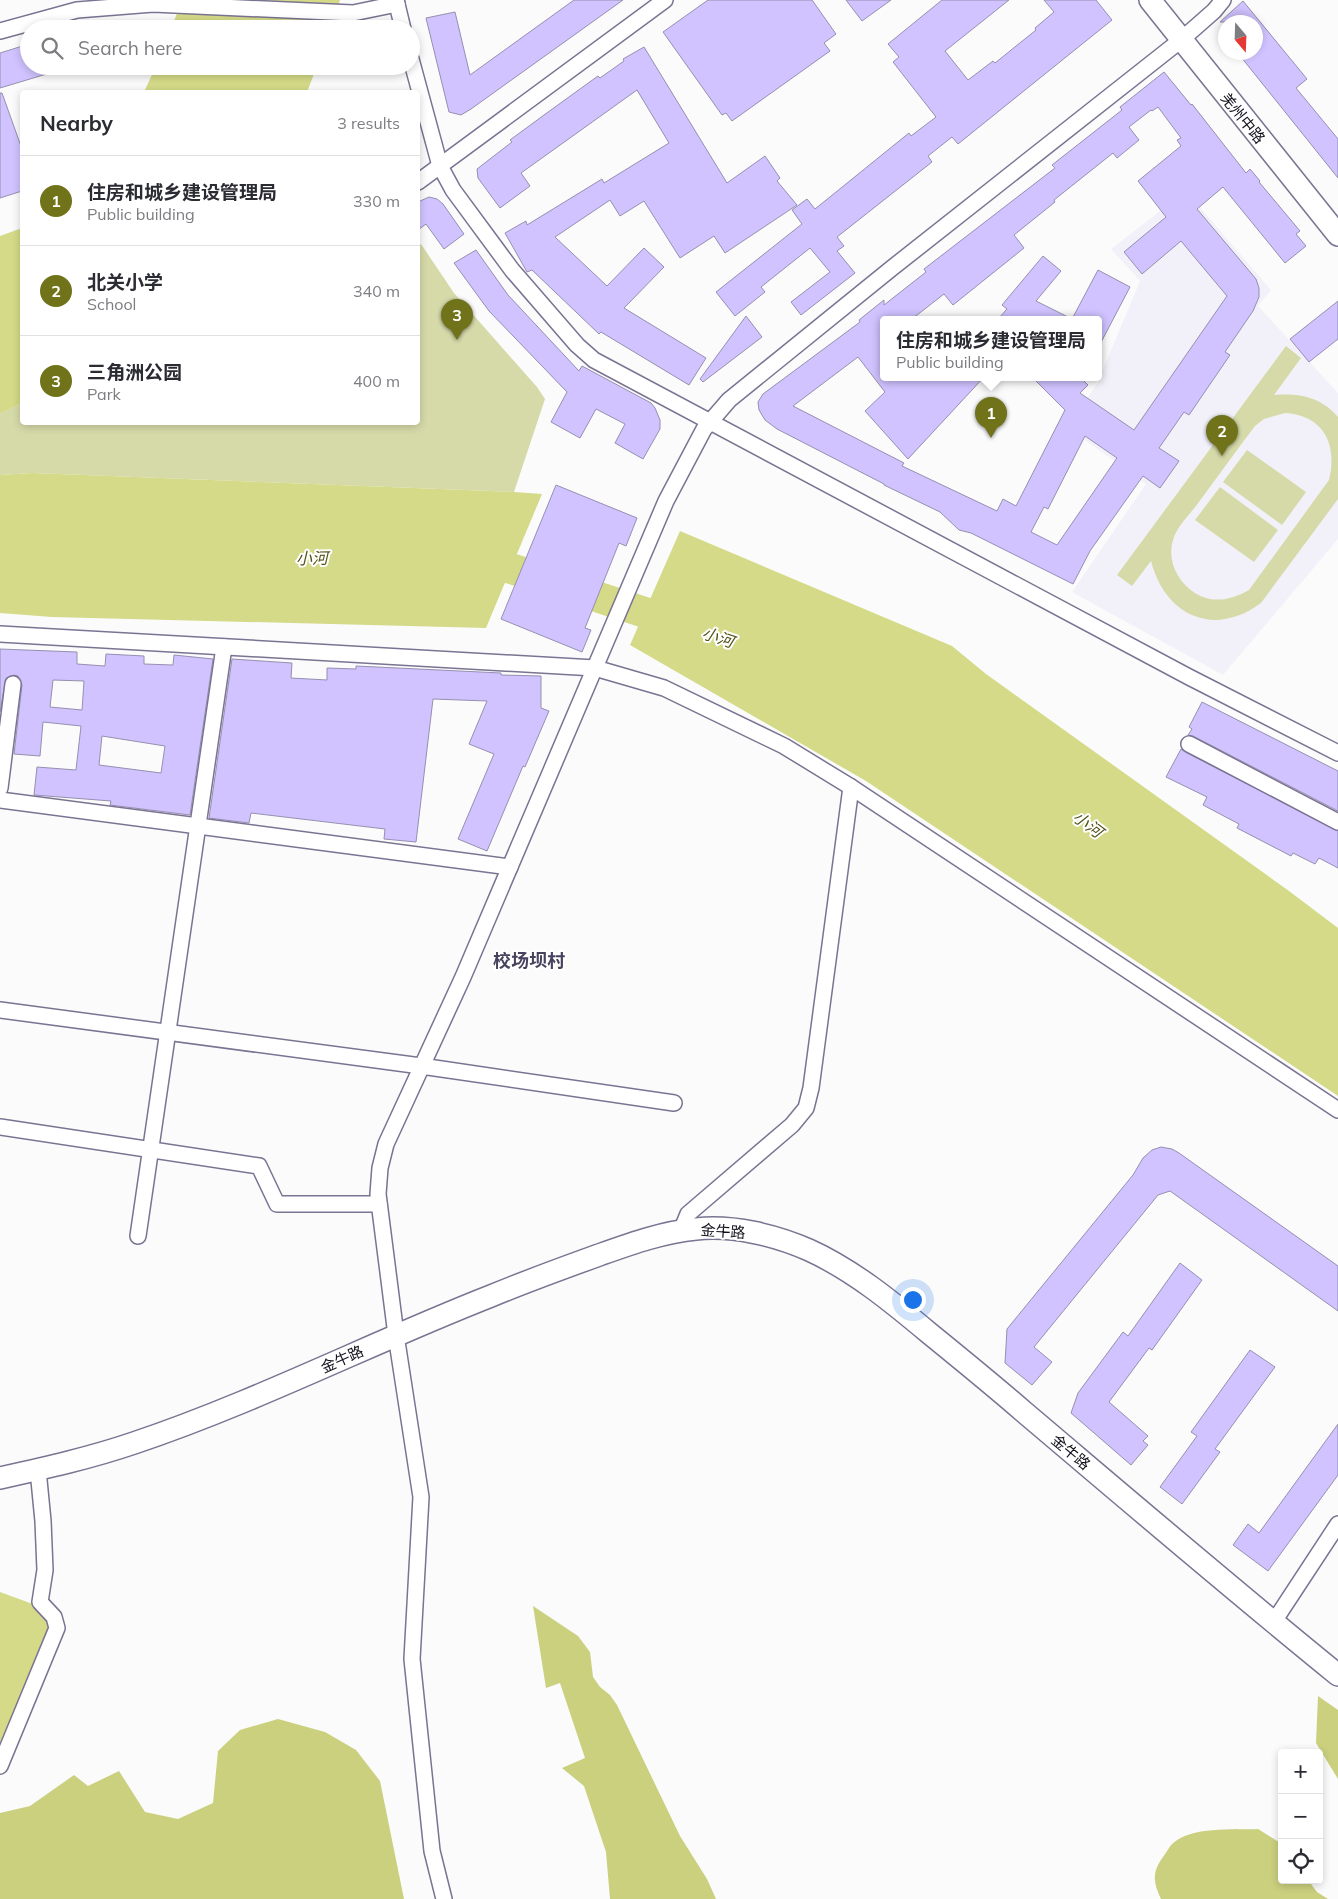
<!DOCTYPE html>
<html lang="en">
<head>
<meta charset="utf-8">
<style>
  body { margin:0; font-family:Mulish,"Noto Sans SC",sans-serif; background:#f7f7f7; color:#2b2b33 }
  .controls { position:absolute; right:15px; bottom:15px; display:grid; overflow:hidden; border-radius:5px; box-shadow:0 2px 8px #0003 }
  .controls button { width:45px; height:45px; display:grid; place-items:center; padding:0; border:0; border-bottom:1px solid #e1e1e2; background:#fff; color:#2b2b33; font:25px sans-serif }
  .compass { position:absolute; left:1218px; top:15px; width:45px; height:45px; border-radius:50%; background:#fff; box-shadow:0 2px 8px #0003; rotate:161deg }
  .you { position:absolute; left:912px; top:1299px; width:18px; height:18px; margin:-12px; border:4px solid #fff; border-radius:50%; background:#1a73e8; box-shadow:0 0 0 8px #1a73e833 }
  .badge { display:grid; place-items:center; width:32px; height:32px; border-radius:50%; background:#707319; color:#fff; font-size:16px; font-weight:700 }
  .pin { position:absolute; translate:-50% -41px; filter:drop-shadow(0 1px 2px #0008) }
  .pin::after { content:''; position:absolute; top:26px; width:18px; height:15px; background:inherit; clip-path:polygon(0 0,100% 0,50% 100%) }
  .popup { position:absolute; left:880px; top:316px; width:222px; height:65px; box-sizing:border-box; display:grid; place-content:center; border-radius:5px; background:#fff; filter:drop-shadow(0 1px 4px #0005); font-size:16px; white-space:nowrap; color:#7c7c81 }
  .popup b { font-size:19px; color:#2b2b33 }
  .popup::after { content:''; position:absolute; left:50%; top:100%; margin-left:-10px; border:10px solid transparent; border-top-color:#fff }
  .list { margin:0; padding:0; list-style:none }
  h2 { display:flex; justify-content:space-between; align-items:center; height:65px; margin:0; padding:0 20px; font-size:21px }
  h2 small { font-size:16px; font-weight:400; color:#7c7c81 }
  .list li { display:grid; grid-template-columns:32px 1fr auto; gap:15px; align-items:center; box-sizing:border-box; height:90px; padding:0 20px; border-top:1px solid #e1e1e2 }
  .list b { display:block; font-size:19px; white-space:nowrap }
  .list p { margin:0; font-size:16px; white-space:nowrap; color:#7c7c81 }
  .list em { font-size:16px; font-style:normal; color:#7c7c81 }
  .icon { flex:none; width:28px; height:28px; fill:none; stroke:currentColor; stroke-width:2; stroke-linecap:round; stroke-linejoin:round }
  .map { position:relative; flex:none; width:1338px; height:1899px; overflow:hidden }
  .search { position:absolute; background:#fff; box-shadow:0 2px 8px #0003; left:20px; top:20px; width:400px; height:55px; display:flex; align-items:center; gap:12px; box-sizing:border-box; padding:0 18px; border-radius:28px; color:#7c7c81; font-size:19px }
  .panel { position:absolute; background:#fff; box-shadow:0 2px 8px #0003; left:20px; top:90px; width:400px; height:335px; border-radius:5px }
  .map>svg:first-child { display:block }
  .built { fill:#f2f1f9 }
  .green { fill:#d6daa9; fill-rule:evenodd }
  .forest { fill:#cad07e }
  .water { fill:#d4da87 }
  .lines { fill:none; stroke-linecap:round; stroke-linejoin:round }
  .river { stroke:#d4da87; stroke-width:31 }
  .building { fill:#d0c3ff; stroke:#968faf; fill-rule:evenodd }
  .street-casing { stroke:#7a7392; stroke-width:18 }
  .secondary-casing { stroke:#7a7392; stroke-width:24 }
  .street { stroke:#fff; stroke-width:15 }
  .secondary { stroke:#fff; stroke-width:21 }
  .labels { text-anchor:middle; dominant-baseline:central; stroke-width:4; stroke-linejoin:round; paint-order:stroke }
  .street-label { font-size:15px; fill:#120f1a; stroke:#fff }
  .water-label { font-size:16px; font-style:italic; fill:#505316; stroke:#fff }
  .quarter-label { font-size:18px; font-weight:bold; fill:#48425e; stroke:#fff }
</style>
</head>
<body>
<div class="map">
<svg width="1338" height="1899" viewBox="0 0 1338 1899">
  <rect width="100%" height="100%" fill="#fbfbfb"/>
  <!-- built -->
  <polygon class="built" points="1186,191 1271,290 1258,306 1338,393 1338,539 1223,675 1072,592 1146,484 1067,427 1097,384 1140,281 1111,249"/>
  <!-- green -->
  <g class="green">
    <polygon points="421,244 454,293 537,387 545,399 514,492 33,473 0,475 0,414 22,403 22,422 418,422 418,246"/>
    <path d="M1286 346 1301 358 1274 395C1299 393 1321 397 1338 417V499L1261 603C1214 638 1165 616 1151 561L1132 586 1117 575ZM1285 413C1323 415 1338 444 1329 480L1249 590C1232 600 1212 604 1195 593 1176 581 1166 558 1174 537 1178 526 1189 515 1196 506 1216 479 1235 452 1255 426L1264 419Z"/>
    <polygon points="1247,450 1306,492 1282,525 1223,482"/>
    <polygon points="1220,487 1278,530 1254,562 1195,520"/>
  </g>
  <!-- forest -->
  <g class="forest">
    <polygon points="533,1606 578,1636 590,1652 593,1677 600,1687 610,1695 617,1705 680,1836 707,1879 716,1899 610,1899 606,1852 584,1786 562,1768 585,1758 560,1683 546,1688"/>
    <polygon points="1318,1696 1338,1710 1338,1779 1316,1743"/>
    <polygon points="278,1719 325,1732 356,1750 380,1781 404,1899 0,1899 0,1813 30,1806 74,1775 88,1786 119,1771 145,1812 178,1819 213,1803 218,1751 240,1730"/>
    <path d="M1258 1829 1282 1844V1880H1308L1317 1892 1328 1899H1161C1153 1882 1152 1872 1163 1857 1166 1853 1169 1847 1172 1844 1191 1826 1233 1830 1258 1829Z"/>
  </g>
  <!-- water -->
  <g class="water">
    <polygon points="182,0 340,0 330,29 171,29"/>
    <polygon points="156,66 317,66 307,92 144,92"/>
    <polygon points="22,228 22,403 0,414 0,236"/>
    <polygon points="33,473 514,492 542,494 486,628 52,617 0,613 0,475"/>
    <polygon points="680,531 952,646 986,674 1289,891 1338,928 1338,1096 866,781 630,645"/>
    <polygon points="0,1592 41,1607 51,1627 0,1746"/>
  </g>
  <g class="lines">
    <!-- river -->
    <polyline class="river" points="470,555 686,626"/>
  </g>
  <!-- building -->
  <g class="building">
    <polygon points="574,0 623,0 471,109 461,115 449,112 426,18 455,12 470,75"/>
    <polygon points="708,0 812,0 836,34 824,43 830,51 732,121 726,113 722,115 663,32"/>
    <polygon points="846,0 891,0 862,21"/>
    <polygon points="942,0 1009,0 945,51 968,80 993,61 995,63 1036,30 1035,28 1054,12 1044,0 1096,0 1112,20 958,144 952,137 928,156 932,162 837,237 844,246 837,251 855,273 801,315 791,302 830,272 810,248 761,287 765,292 735,316 716,292 802,224 792,210 807,199 815,209 909,133 911,136 936,117 893,62 899,57 888,44"/>
    <polygon points="1243,1 1307,79 1296,88 1338,139 1338,178 1237,52 1256,52 1256,22 1220,22"/>
    <polygon points="29,44 29,66 60,66 60,70 0,88 0,53"/>
    <polygon points="644,47 727,183 765,156 780,178 777,181 797,205 725,253 714,236 680,258 644,201 620,216 610,200 555,237 607,286 644,248 664,267 624,308 706,358 689,385 601,332 599,334 532,270 527,272 505,233 526,221 527,225 602,179 604,183 669,143 637,90 521,173 530,186 500,208 478,178 477,169 512,142 510,140 544,115 598,76 600,78 624,61 623,59"/>
    <path d="M1164 72 1191 105 1192 104 1246 173 1250 169 1260 181 1259 182 1300 231 1296 234 1306 246 1285 263 1223 187 1197 209 1256 279 1259 288V297L1253 311 1225 352 1230 355 1189 415 1184 412 1159 448 1179 461 1160 488 1143 476 1090 551 1073 584 971 533 959 530 940 512 884 485V484L777 429 765 420 759 410 758 402 763 394 860 322 859 320 884 300V305L926 272 924 269 1055 168 1052 165 1122 110 1120 107ZM1158 107 1181 138 1177 140 1181 146 1138 181 1166 217 1124 252 1142 274 1181 241 1227 296 1134 430 1080 393 1088 385 1080 377H1032L1065 410 1016 506 1003 499 997 511 902 466 904 463 793 406 858 357 885 392 865 411 908 459 984 377H884V319H912L944 294 953 305 1024 248 1014 235 1055 202 1054 200 1113 153 1117 158 1139 140 1129 127 1151 110 1152 111ZM1085 436 1117 458 1057 545 1031 532 1044 507 1048 509Z"/>
    <polygon points="0,93 2,93 22,149 22,191 0,198"/>
    <polygon points="429,197 437,199 443,204 464,234 444,249 426,224 418,230 418,202"/>
    <polygon points="476,250 508,295 579,371 582,366 651,403 655,408 660,420 660,429 643,459 615,443 625,424 596,409 580,438 551,422 567,392 489,311 454,263"/>
    <polygon points="1043,256 1061,271 1036,301 1072,319 1098,270 1130,287 1098,348 1098,319 998,319 1007,309 1002,305"/>
    <polygon points="1338,301 1338,339 1309,362 1290,339"/>
    <polygon points="746,316 762,337 703,382 700,379"/>
    <polygon points="556,485 637,518 626,546 619,543 585,628 591,630 582,652 501,619"/>
    <path d="M0 649 77 652V664L105 666 106 654 144 656V664L173 665 174 655 213 659 190 815 110 805 111 801 34 795 37 767 76 770 81 726 43 722 40 756 14 754 22 685 18 676 14 675 6 678 0 712ZM53 680 84 681 82 710 50 707ZM102 736 165 746 161 773 99 765Z"/>
    <polygon points="232,659 292,663 291,678 327,680 327,668 356,669 356,666 501,673 501,675 541,676 541,708 549,711 525,767 523,766 487,851 458,839 494,754 469,744 487,701 433,699 416,842 384,839 385,829 251,813 249,823 209,818"/>
    <polygon points="1202,702 1338,771 1338,811 1193,736 1188,735 1192,729 1189,727"/>
    <polygon points="1181,749 1185,752 1338,831 1338,868 1319,858 1315,864 1293,853 1291,856 1237,828 1239,824 1203,805 1207,797 1166,777"/>
    <polygon points="1161,1147 1172,1149 1179,1153 1338,1266 1338,1311 1170,1191 1158,1195 1034,1347 1052,1362 1032,1385 1005,1363 1007,1329 1133,1175 1143,1158 1152,1150"/>
    <polygon points="1180,1263 1202,1280 1152,1350 1149,1348 1109,1402 1148,1436 1143,1441 1148,1445 1131,1465 1071,1413 1078,1393 1123,1332 1128,1336"/>
    <polygon points="1250,1350 1275,1367 1215,1449 1220,1452 1182,1504 1160,1487 1197,1436 1191,1432"/>
    <polygon points="1338,1424 1338,1475 1268,1571 1233,1545 1248,1524 1259,1533"/>
  </g>
  <g class="lines">
    <defs>
      <g id="street">
        <polyline points="396,0 403,29"/>
        <polyline points="0,31 77,10 153,4 353,13 397,4"/>
        <polyline points="411,59 440,166 453,190 512,270 577,345 594,360 1189,677 1338,753"/>
        <polyline points="418,182 665,0"/>
        <polyline points="0,634 595,668 664,688 784,746 851,787 1338,1110"/>
        <polyline points="1189,744 1338,822"/>
        <polyline points="0,788 13,684"/>
        <polyline points="0,800 510,867"/>
        <polyline points="0,1010 421,1066 674,1103"/>
        <polyline points="0,1127 259,1166 277,1204 379,1204"/>
        <polyline points="681,1231 688,1214 792,1125 806,1108 811,1088 851,787"/>
        <polyline points="138,1236 224,647"/>
        <polyline points="1273,1623 1338,1524"/>
        <polyline points="0,1766 57,1628 54,1617 40,1602 45,1570 43,1521 38,1470"/>
        <polyline points="444,1899 432,1851 412,1659 421,1497 396,1335 378,1194 380,1168 386,1144 463,977 666,501 704,429 729,400 892,268 1181,40 1214,11 1223,0"/>
      </g>
      <g id="secondary">
        <polyline points="1150,0 1338,235"/>
        <path d="M0 1478C45 1468 90 1458 134 1443 256 1402 371 1343 491 1296 527 1281 563 1268 599 1255 630 1244 663 1232 696 1229 733 1225 775 1235 809 1250 853 1270 892 1302 929 1333 961 1359 993 1385 1024 1412 1128 1500 1232 1589 1338 1675"/>
      </g>
    </defs>
    <!-- street casing -->
    <use href="#street" class="street-casing"/>
    <!-- secondary casing -->
    <use href="#secondary" class="secondary-casing"/>
    <!-- street -->
    <use href="#street" class="street"/>
    <!-- secondary -->
    <use href="#secondary" class="secondary"/>
  </g>
  <g class="labels">
    <!-- street labels -->
    <g class="street-label">
      <text transform="translate(1243 118) rotate(51)">羌州中路</text>
      <text transform="translate(723 1231) rotate(4)">金牛路</text>
      <text transform="translate(342 1359) rotate(-24)">金牛路</text>
      <text transform="translate(1071 1452) rotate(40)">金牛路</text>
    </g>
    <!-- water labels -->
    <g class="water-label">
      <text transform="translate(312 558) rotate(-1)">小河</text>
      <text transform="translate(718 637) rotate(18)">小河</text>
      <text transform="translate(1088 824) rotate(37)">小河</text>
    </g>
    <!-- quarter labels -->
    <g class="quarter-label">
      <text x="529" y="960">校场坝村</text>
    </g>
  </g>
</svg>
<div class="controls">
<button>+</button>
<button>−</button>
<button><svg class="icon" aria-label="locate" viewBox="0 0 24 24"><circle cx="12" cy="12" r="6"/><path d="M12 2v4M12 18v4M2 12h4M18 12h4"/></svg></button>
</div>
<svg class="compass" viewBox="-18 -18 36 36"><path d="M0-13l5 13h-10z" fill="#e53935"/><path d="M0 13l5-13h-10z" fill="#7c7c81"/></svg>
<div class="you"></div>
<div class="pin badge" style="left:991px;top:438px">1</div>
<div class="popup"><b>住房和城乡建设管理局</b>Public building</div>
<div class="pin badge" style="left:1222px;top:456px">2</div>
<div class="pin badge" style="left:457px;top:340px">3</div>
<div class="search"><svg class="icon" aria-label="search" viewBox="0 0 24 24"><circle cx="10" cy="10" r="6"/><path d="M15 15l6 6"/></svg>Search here</div>
<section class="panel">
<h2>Nearby<small>3 results</small></h2>
<ul class="list">
<li><span class="badge">1</span><div><b>住房和城乡建设管理局</b><p>Public building</p></div><em>330 m</em></li>
<li><span class="badge">2</span><div><b>北关小学</b><p>School</p></div><em>340 m</em></li>
<li><span class="badge">3</span><div><b>三角洲公园</b><p>Park</p></div><em>400 m</em></li>
</ul>
</section>
</div>
</body>
</html>
